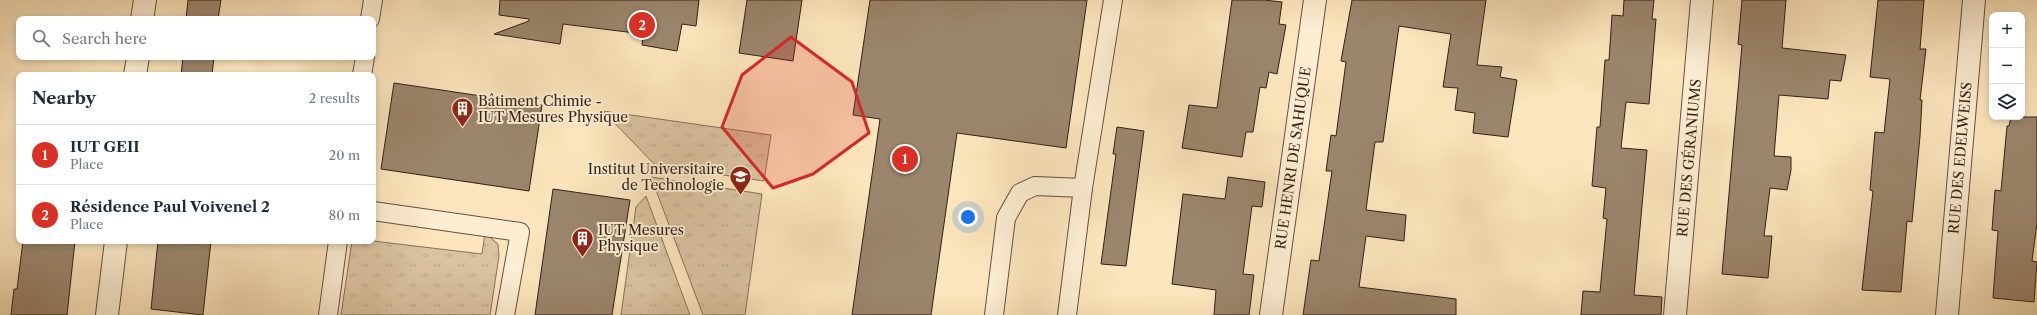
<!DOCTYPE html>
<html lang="en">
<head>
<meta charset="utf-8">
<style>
  body { margin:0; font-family:"Libre Caslon Text",serif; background:#f6f6f7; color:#1f2937 }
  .controls { position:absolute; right:12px; top:12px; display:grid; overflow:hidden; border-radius:8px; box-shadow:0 2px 6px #0003 }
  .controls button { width:36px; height:36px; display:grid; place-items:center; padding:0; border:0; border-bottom:1px solid #e0e1e3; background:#fff; color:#1f2937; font:20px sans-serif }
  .you { position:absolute; left:968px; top:217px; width:14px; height:14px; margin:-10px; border:3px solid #fff; border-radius:50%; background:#1a73e8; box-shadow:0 0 0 6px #1a73e833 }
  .badge { display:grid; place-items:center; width:26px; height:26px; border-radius:50%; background:#d93025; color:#fff; font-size:13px; font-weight:700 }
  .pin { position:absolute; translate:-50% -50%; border:2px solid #fff; box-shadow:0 1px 4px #0006 }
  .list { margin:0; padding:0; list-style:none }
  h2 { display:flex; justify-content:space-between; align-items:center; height:52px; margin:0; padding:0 16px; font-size:17px }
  h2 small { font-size:13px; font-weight:400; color:#747a83 }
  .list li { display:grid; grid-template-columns:26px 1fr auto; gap:12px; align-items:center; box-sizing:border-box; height:60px; padding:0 16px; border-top:1px solid #e0e1e3 }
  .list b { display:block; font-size:15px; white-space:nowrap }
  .list p { margin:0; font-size:13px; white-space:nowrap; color:#747a83 }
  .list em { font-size:13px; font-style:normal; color:#747a83 }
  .icon { flex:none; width:22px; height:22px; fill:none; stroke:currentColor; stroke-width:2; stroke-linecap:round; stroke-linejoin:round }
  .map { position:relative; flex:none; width:2037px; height:315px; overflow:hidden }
  .search { position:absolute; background:#fff; box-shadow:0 2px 6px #0003; left:16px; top:16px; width:360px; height:44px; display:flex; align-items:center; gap:10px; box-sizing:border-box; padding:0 14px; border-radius:8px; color:#747a83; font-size:15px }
  .panel { position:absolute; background:#fff; box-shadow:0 2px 6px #0003; left:16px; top:72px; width:360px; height:172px; border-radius:8px }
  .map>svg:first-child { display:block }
  .grass { fill:url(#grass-tufts); stroke:#86715c }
  .building { fill:#9b866d; stroke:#321f17 }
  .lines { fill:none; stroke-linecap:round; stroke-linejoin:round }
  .lane-casing { stroke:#645040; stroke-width:20 }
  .street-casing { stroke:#645040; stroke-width:24 }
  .lane { stroke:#fdeed3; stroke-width:18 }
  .street { stroke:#fdeed3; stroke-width:22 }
  .marked { fill:#d62828; fill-opacity:0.2; stroke:#d62828; stroke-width:3; stroke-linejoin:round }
  .labels { text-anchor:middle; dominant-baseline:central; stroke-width:4; stroke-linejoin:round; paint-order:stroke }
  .poi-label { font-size:14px; fill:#321f17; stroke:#fdeed3; text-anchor:start }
  .street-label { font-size:14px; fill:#321f17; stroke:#fdeed3 }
</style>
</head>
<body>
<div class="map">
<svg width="2037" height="315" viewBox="0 0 2037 315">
  <defs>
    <pattern id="grass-tufts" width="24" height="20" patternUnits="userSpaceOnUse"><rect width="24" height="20" fill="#dac3a0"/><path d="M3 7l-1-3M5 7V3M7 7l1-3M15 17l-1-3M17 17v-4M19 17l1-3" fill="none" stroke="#bca789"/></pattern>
  </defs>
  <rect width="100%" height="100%" fill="#fce5bc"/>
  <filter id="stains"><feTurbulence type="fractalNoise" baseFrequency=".005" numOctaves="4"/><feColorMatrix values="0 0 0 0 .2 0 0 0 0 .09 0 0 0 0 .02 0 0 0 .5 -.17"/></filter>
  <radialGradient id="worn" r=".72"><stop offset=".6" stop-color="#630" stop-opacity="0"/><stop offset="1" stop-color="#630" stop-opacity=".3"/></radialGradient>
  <!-- grass -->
  <g class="grass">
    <polygon points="603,111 771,135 764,181 655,165"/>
    <polygon points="651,177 762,194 745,315 703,315"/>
    <polygon points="646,196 690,315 621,315 636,207"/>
    <polygon points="485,233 498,244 499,256 490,315 341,315 352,241 373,241 482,254"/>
  </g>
  <!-- building -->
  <g class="building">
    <polygon points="188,0 221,0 218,19 186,19"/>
    <polygon points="500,0 699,0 696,26 682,24 677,51 642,45 643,34 563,24 560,44 494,34 529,21 529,19 499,15"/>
    <polygon points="747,0 802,0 793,61 739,53"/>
    <polygon points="870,0 1087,0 1066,148 957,133 931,315 852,315 880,119 853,115"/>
    <polygon points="1232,0 1264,0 1282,2 1279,24 1286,25 1277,74 1269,72 1266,88 1260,87 1253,132 1246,132 1242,157 1182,148 1189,105 1217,108"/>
    <polygon points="1352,0 1486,0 1477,65 1502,67 1500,77 1517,80 1508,137 1473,133 1475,113 1455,110 1458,88 1443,87 1451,34 1399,26 1383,142 1375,142 1366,210 1406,215 1404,241 1366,236 1359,287 1456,299 1456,315 1303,315 1311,260 1319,261 1332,171 1326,171 1331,135 1336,136 1346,62 1341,61"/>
    <polygon points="1624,0 1654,0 1652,19 1656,19 1649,104 1626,102 1621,148 1647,150 1634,295 1662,297 1661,315 1581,315 1583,291 1600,292 1607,219 1603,218 1606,188 1592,186 1597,127 1600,127 1605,60 1609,60 1612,15 1623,16"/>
    <polygon points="1742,0 1786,0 1782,48 1846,55 1841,81 1830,80 1828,99 1779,95 1774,156 1791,157 1791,170 1787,190 1770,188 1764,236 1772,236 1768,278 1722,274 1742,45 1738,44"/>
    <polygon points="1878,0 1924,0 1920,49 1926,49 1920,100 1922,100 1920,136 1912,222 1907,221 1901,292 1862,290 1873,191 1870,190 1875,132 1884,133 1890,79 1870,77"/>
    <polygon points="183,57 214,57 212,75 181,75"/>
    <polygon points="394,83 542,105 529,191 381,169"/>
    <polygon points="2011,117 2037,117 2037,223 2032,261 2037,262 2034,302 1993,298 1998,231 1992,230 1995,190 2001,191 2007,126 2009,126"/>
    <polygon points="1117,127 1144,131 1126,266 1101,264 1116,154 1113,154"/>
    <polygon points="1228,177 1265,182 1262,207 1252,206 1243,274 1254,275 1249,315 1214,315 1216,290 1172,284 1183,194 1225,199"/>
    <polygon points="553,189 630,200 612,315 535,315"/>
    <polygon points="23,241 75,241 67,315 11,315 14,289 17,289"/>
    <polygon points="158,241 211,241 203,315 151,309"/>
  </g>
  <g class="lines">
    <defs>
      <g id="lane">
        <polyline points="370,19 373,0"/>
        <polyline points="362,75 365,57"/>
        <polyline points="373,211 520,232 505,315"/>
        <polyline points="328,315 338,241"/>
        <polyline points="994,315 1006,218 1020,193 1035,186 1083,188"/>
        <polyline points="1067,315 1083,188 1113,0"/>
      </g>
      <g id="street">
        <polyline points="142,19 145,0"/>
        <polyline points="135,75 138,57"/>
        <polyline points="107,315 116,241"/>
        <polyline points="1271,315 1315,0"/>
        <polyline points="1675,315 1702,0"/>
        <polyline points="1947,315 1974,0"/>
      </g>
    </defs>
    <!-- lane casing -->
    <use href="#lane" class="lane-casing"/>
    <!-- street casing -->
    <use href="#street" class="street-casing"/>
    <!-- lane -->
    <use href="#lane" class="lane"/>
    <!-- street -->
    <use href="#street" class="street"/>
  </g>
  <!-- marked area -->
  <path class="marked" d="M791 37 852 82 869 133 813 174 773 188 722 127 742 75Z"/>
  <!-- icons -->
  <defs>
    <symbol id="building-pin" viewBox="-11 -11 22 30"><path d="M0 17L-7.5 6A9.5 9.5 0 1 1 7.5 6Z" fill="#8f2418" stroke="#fdeed3"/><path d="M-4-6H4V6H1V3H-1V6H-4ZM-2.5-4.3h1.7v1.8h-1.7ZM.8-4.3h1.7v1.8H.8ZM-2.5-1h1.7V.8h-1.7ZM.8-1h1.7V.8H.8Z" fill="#fff"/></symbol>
    <symbol id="university-pin" viewBox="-11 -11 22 30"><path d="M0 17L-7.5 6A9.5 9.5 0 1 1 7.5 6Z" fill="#8f2418" stroke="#fdeed3"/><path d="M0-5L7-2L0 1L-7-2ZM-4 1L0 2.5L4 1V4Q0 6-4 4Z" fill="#fff"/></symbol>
  </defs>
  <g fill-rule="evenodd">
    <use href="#building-pin" x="450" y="96" width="25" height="34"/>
    <use href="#university-pin" x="728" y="164" width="25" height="34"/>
    <use href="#building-pin" x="570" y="226" width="25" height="34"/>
  </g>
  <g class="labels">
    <!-- poi labels -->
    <g class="poi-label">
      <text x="478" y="101">Bâtiment Chimie -<tspan x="478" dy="16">IUT Mesures Physique</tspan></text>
      <text x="724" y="169" text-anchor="end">Institut Universitaire<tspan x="724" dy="16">de Technologie</tspan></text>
      <text x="598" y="230">IUT Mesures<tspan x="598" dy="16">Physique</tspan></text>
    </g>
    <!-- street labels -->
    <g class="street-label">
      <text transform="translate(1293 158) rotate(-82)">RUE HENRI DE SAHUQUE</text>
      <text transform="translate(1689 158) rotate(-85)">RUE DES GÉRANIUMS</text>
      <text transform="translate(1960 158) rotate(-85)">RUE DES EDELWEISS</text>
    </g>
  </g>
  <rect width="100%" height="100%" filter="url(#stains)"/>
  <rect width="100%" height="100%" fill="url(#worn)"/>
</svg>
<div class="controls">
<button>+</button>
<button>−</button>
<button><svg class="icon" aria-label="layers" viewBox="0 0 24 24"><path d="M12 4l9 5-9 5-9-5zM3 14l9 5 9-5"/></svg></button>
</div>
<div class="you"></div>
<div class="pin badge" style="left:905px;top:159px">1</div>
<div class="pin badge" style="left:642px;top:25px">2</div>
<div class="search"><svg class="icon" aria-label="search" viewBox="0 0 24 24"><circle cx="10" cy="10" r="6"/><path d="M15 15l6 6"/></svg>Search here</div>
<section class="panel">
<h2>Nearby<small>2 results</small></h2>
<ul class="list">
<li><span class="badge">1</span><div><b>IUT GEII</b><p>Place</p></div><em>20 m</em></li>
<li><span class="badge">2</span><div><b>Résidence Paul Voivenel 2</b><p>Place</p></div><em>80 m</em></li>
</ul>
</section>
</div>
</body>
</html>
